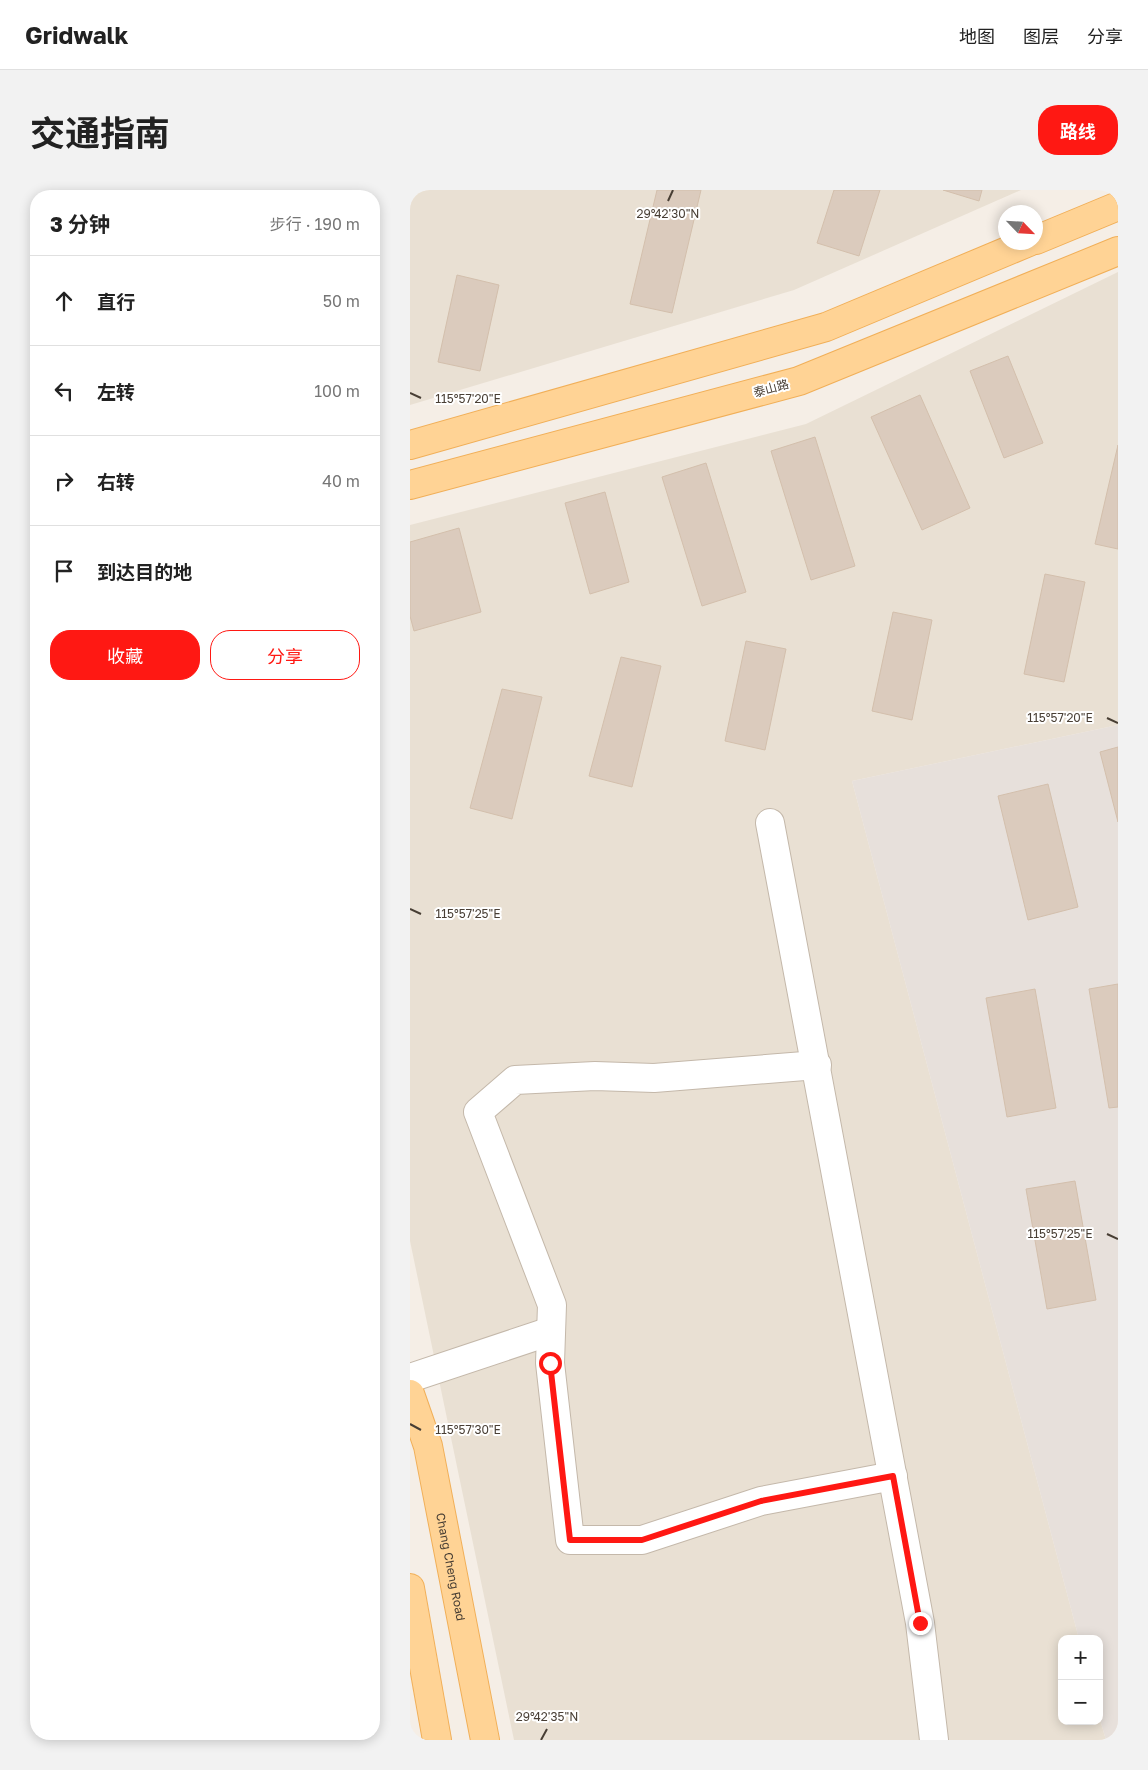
<!DOCTYPE html>
<html lang="zh">
<head>
<meta charset="utf-8">
<style>
  body { margin:0; font-family:"Golos Text","Noto Sans SC",sans-serif; background:#f2f2f2; color:#222 }
  .controls { position:absolute; right:15px; bottom:15px; display:grid; overflow:hidden; border-radius:10px; box-shadow:0 2px 12px #0003 }
  .controls button { width:45px; height:45px; display:grid; place-items:center; padding:0; border:0; border-bottom:1px solid #e0e0e0; background:#fff; color:#222; font:25px sans-serif }
  .compass { position:absolute; left:588px; top:15px; width:45px; height:45px; border-radius:50%; background:#fff; box-shadow:0 2px 12px #0003; rotate:115deg }
  .stop { position:absolute; width:15px; height:15px; margin:-11px; border:4px solid #ff1813; border-radius:50%; background:#fff }
  .stop.end { background:#ff1813; border-color:#fff; box-shadow:0 1px 5px #0008 }
  .list { margin:0; padding:0; list-style:none }
  h2 { display:flex; justify-content:space-between; align-items:center; height:65px; margin:0; padding:0 20px; font-size:21px }
  h2 small { font-size:16px; font-weight:400; color:#767676 }
  .list li { display:grid; grid-template-columns:32px 1fr auto; gap:15px; align-items:center; box-sizing:border-box; height:90px; padding:0 20px; border-top:1px solid #e0e0e0 }
  .list b { display:block; font-size:19px; white-space:nowrap }
  .list em { font-size:16px; font-style:normal; color:#767676 }
  .actions { display:flex; gap:10px; padding:15px 20px }
  .actions a { flex:1; padding:11px 0; border:1px solid #ff1813; border-radius:20px; text-align:center; font-size:18px; color:#ff1813 }
  .actions .main { background:#ff1813; color:#fff }
  .icon { flex:none; width:28px; height:28px; fill:none; stroke:currentColor; stroke-width:2; stroke-linecap:round; stroke-linejoin:round }
  .map { position:relative; flex:none; width:708px; height:1550px; overflow:hidden; border-radius:20px }
  header { display:flex; align-items:center; gap:30px; box-sizing:border-box; height:70px; padding:0 25px; background:#fff; border-bottom:1px solid #e0e0e0 }
  header strong { font-size:24px }
  nav { display:flex; gap:28px; margin-inline-start:auto; font-size:18px }
  .intro { display:flex; align-items:center; justify-content:space-between; box-sizing:border-box; height:120px; padding:0 30px }
  h1 { margin:0; font-size:35px }
  .button { padding:12px 22px; border-radius:20px; background:#ff1813; color:#fff; font-size:18px; font-weight:700 }
  main { display:flex; gap:30px; padding:0 30px }
  aside { flex:1; background:#fff; border-radius:20px; box-shadow:0 2px 12px #0003 }
  .map>svg:first-child { display:block }
  .residential { fill:#e9e0d3 }
  .industrial { fill:#e7e0db }
  .building { fill:#dbcbbd; stroke:#d3bfac }
  .lines { fill:none; stroke-linecap:round; stroke-linejoin:round }
  .minor-casing { stroke:#c4b8aa; stroke-width:30 }
  .major-casing { stroke:#f1af58; stroke-width:30 }
  .minor { stroke:#fff; stroke-width:28 }
  .major { stroke:#ffd395; stroke-width:28 }
  .route { stroke:#ff1813; stroke-width:6 }
  .ticks { fill:none; stroke:#483e34; stroke-width:2 }
  .labels { text-anchor:middle; dominant-baseline:central; stroke-width:4; stroke-linejoin:round; paint-order:stroke }
  .street-label { font-size:12px; fill:#483e34; stroke:#fff }
  .ticks-label { font-size:12px; text-anchor:middle; fill:#483e34; stroke:#fff; stroke-width:4; stroke-linejoin:round; paint-order:stroke }
</style>
</head>
<body>
<header>
<strong>Gridwalk</strong>
<nav><a>地图</a><a>图层</a><a>分享</a></nav>
</header>
<div class="intro"><h1>交通指南</h1><a class="button">路线</a></div>
<main>
<aside>
<h2>3 分钟<small>步行 · 190 m</small></h2>
<ul class="list">
<li><svg class="icon" aria-label="ahead" viewBox="0 0 24 24"><path d="M12 20V5M6 11l6-6 6 6"/></svg><div><b>直行</b></div><em>50 m</em></li>
<li><svg class="icon" aria-label="left" viewBox="0 0 24 24"><path d="M17 20v-9H6M10 6l-5 5 5 5"/></svg><div><b>左转</b></div><em>100 m</em></li>
<li><svg class="icon" aria-label="right" viewBox="0 0 24 24"><path d="M7 20v-9h11M14 6l5 5-5 5"/></svg><div><b>右转</b></div><em>40 m</em></li>
<li><svg class="icon" aria-label="arrive" viewBox="0 0 24 24"><path d="M6 21V4h12l-3 4 3 4H6"/></svg><div><b>到达目的地</b></div></li>
</ul>
<div class="actions"><a class="main">收藏</a><a>分享</a></div>
</aside>
<div class="map">
<svg width="708" height="1550" viewBox="0 0 708 1550">
  <rect width="100%" height="100%" fill="#f5eee6"/>
  <!-- residential -->
  <g class="residential">
    <polygon points="0,0 611,0 384,100 0,215"/>
    <polygon points="708,82 708,535 442,591 669,1449 652,1449 652,1531 689,1531 689,1526 696,1550 104,1550 0,1051 0,335 396,234"/>
  </g>
  <!-- industrial -->
  <polygon class="industrial" points="708,535 708,1550 696,1550 689,1526 689,1449 669,1449 442,591"/>
  <!-- building -->
  <g class="building">
    <polygon points="247,0 291,0 262,123 220,114"/>
    <polygon points="424,0 470,0 449,66 407,53"/>
    <polygon points="533,0 572,0 569,11"/>
    <polygon points="47,85 89,95 70,181 28,172"/>
    <polygon points="598,166 633,253 594,268 560,181"/>
    <polygon points="510,205 560,318 512,340 461,227"/>
    <polygon points="405,247 445,376 401,390 361,261"/>
    <polygon points="708,255 708,359 685,354"/>
    <polygon points="296,273 336,402 292,416 252,287"/>
    <polygon points="195,302 219,392 180,404 155,313"/>
    <polygon points="49,338 71,422 4,441 0,426 0,352"/>
    <polygon points="635,384 675,392 654,492 614,484"/>
    <polygon points="483,422 522,430 502,530 462,521"/>
    <polygon points="336,451 376,459 355,560 315,551"/>
    <polygon points="211,467 251,476 222,597 179,586"/>
    <polygon points="92,499 132,507 102,629 60,618"/>
    <polygon points="708,557 708,632 690,562"/>
    <polygon points="638,594 668,717 618,730 588,606"/>
    <polygon points="708,794 708,917 699,918 679,799"/>
    <polygon points="625,799 646,918 597,927 576,808"/>
    <polygon points="665,991 686,1110 637,1119 616,999"/>
  </g>
  <g class="lines">
    <defs>
      <g id="minor">
        <polyline points="360,633 510,1433 524,1550"/>
        <polyline points="407,875 244,888 185,886 105,890 68,922 142,1115 140,1173 160,1350 232,1350 351,1311 483,1286"/>
        <polyline points="0,1188 141,1141"/>
      </g>
      <g id="major">
        <polyline points="626,50 708,16"/>
        <polyline points="0,255 416,137 619,52"/>
        <polyline points="0,295 389,191 708,61"/>
        <path id="s1" d="M0 1204 18 1256 75 1550"/>
        <polyline points="0,1398 27,1550"/>
      </g>
    </defs>
    <!-- minor casing -->
    <use href="#minor" class="minor-casing"/>
    <!-- major casing -->
    <use href="#major" class="major-casing"/>
    <!-- minor -->
    <use href="#minor" class="minor"/>
    <!-- major -->
    <use href="#major" class="major"/>
  </g>
  <g class="lines">
    <!-- route -->
    <polyline class="route" points="140,1173 160,1350 232,1350 351,1311 483,1286 510,1433"/>
  </g>
  <!-- ticks -->
  <path class="ticks" d="M258 11 263 0M0 203 11 208M697 528 708 533M0 719 11 724M697 1044 708 1049M0 1234 11 1240M131 1550 137 1539"/>
  <g class="labels">
    <!-- street labels -->
    <g class="street-label">
      <text transform="translate(361 198) rotate(-15)">泰山路</text>
      <text stroke="none"><textPath href="#s1" startOffset="178">Chang Cheng Road</textPath></text>
    </g>
  </g>
  <g class="ticks-label">
    <text x="258" y="28">29°42'30"N</text>
    <text x="58" y="213">115°57'20"E</text>
    <text x="650" y="532">115°57'20"E</text>
    <text x="58" y="728">115°57'25"E</text>
    <text x="650" y="1048">115°57'25"E</text>
    <text x="58" y="1244">115°57'30"E</text>
    <text x="137" y="1531">29°42'35"N</text>
  </g>
</svg>
<div class="controls">
<button>+</button>
<button>−</button>
</div>
<svg class="compass" viewBox="-18 -18 36 36"><path d="M0-13l5 13h-10z" fill="#e53935"/><path d="M0 13l5-13h-10z" fill="#767676"/></svg>
<div class="stop" style="left:140px;top:1173px"></div>
<div class="stop end" style="left:510px;top:1433px"></div>
</div>
</main>
</body>
</html>
